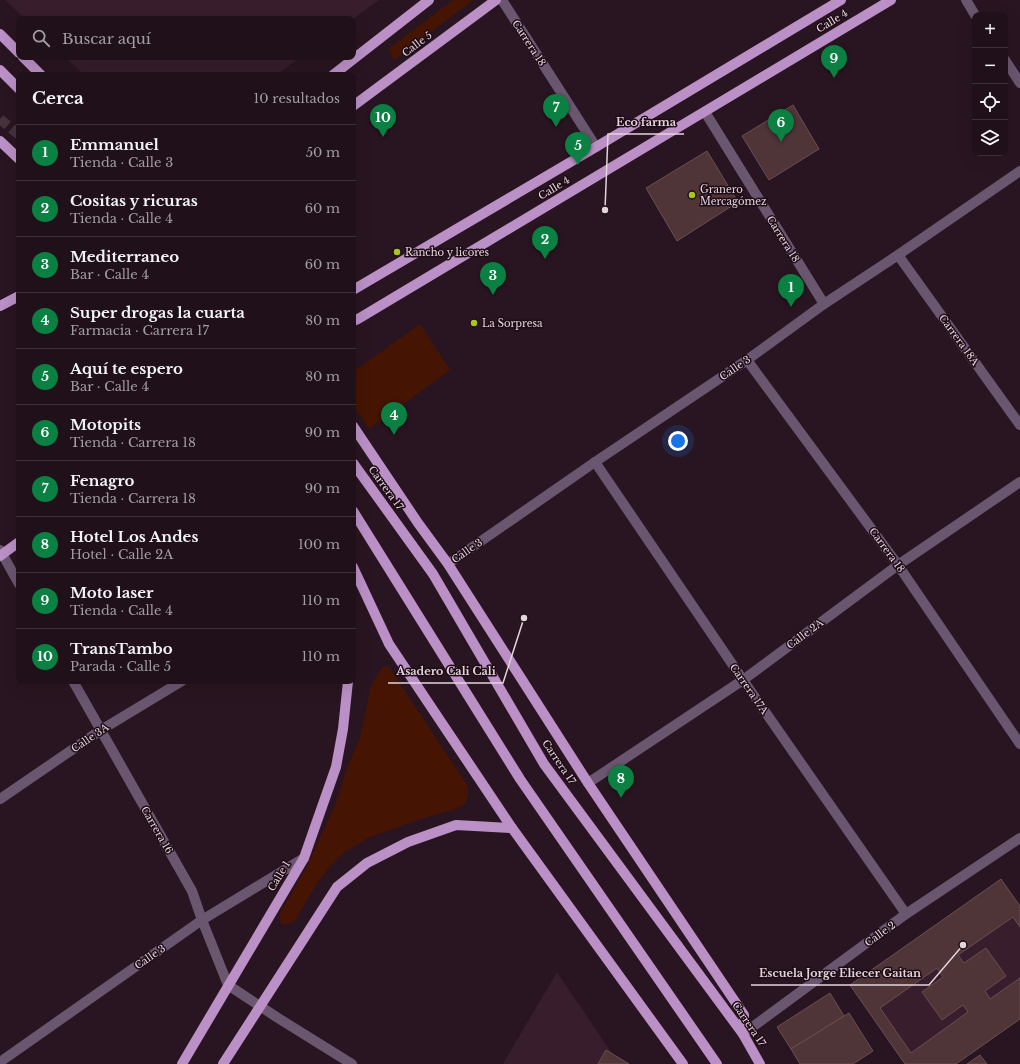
<!DOCTYPE html>
<html lang="es">
<head>
<meta charset="utf-8">
<style>
  body { margin:0; font-family:"Libre Baskerville",serif; background:#2c1e26; color:#f1f3f6 }
  .controls { position:absolute; right:12px; top:12px; display:grid; overflow:hidden; border-radius:8px; box-shadow:0 4px 16px #0002 }
  .controls button { width:36px; height:36px; display:grid; place-items:center; padding:0; border:0; border-bottom:1px solid #3c3038; background:#1f1019; color:#f1f3f6; font:20px sans-serif }
  .you { position:absolute; left:678px; top:441px; width:14px; height:14px; margin:-10px; border:3px solid #fff; border-radius:50%; background:#1a73e8; box-shadow:0 0 0 6px #1a73e833 }
  .badge { display:grid; place-items:center; width:26px; height:26px; border-radius:50%; background:#0b8043; color:#fff; font-size:13px; font-weight:700 }
  .pin { position:absolute; translate:-50% -33px; filter:drop-shadow(0 1px 2px #0008) }
  .pin::after { content:''; position:absolute; top:21px; width:14px; height:12px; background:inherit; clip-path:polygon(0 0,100% 0,50% 100%) }
  .list { margin:0; padding:0; list-style:none }
  h2 { display:flex; justify-content:space-between; align-items:center; height:52px; margin:0; padding:0 16px; font-size:17px }
  h2 small { font-size:13px; font-weight:400; color:#a19da2 }
  .list li { display:grid; grid-template-columns:26px 1fr auto; gap:12px; align-items:center; box-sizing:border-box; height:56px; padding:0 16px; border-top:1px solid #3c3038 }
  .list b { display:block; font-size:15px; white-space:nowrap }
  .list p { margin:0; font-size:13px; white-space:nowrap; color:#a19da2 }
  .list em { font-size:13px; font-style:normal; color:#a19da2 }
  .icon { flex:none; width:22px; height:22px; fill:none; stroke:currentColor; stroke-width:2; stroke-linecap:round; stroke-linejoin:round }
  .map { position:relative; flex:none; width:1020px; height:1064px; overflow:hidden }
  .search { position:absolute; background:#1f1019; box-shadow:0 4px 16px #0002; left:16px; top:16px; width:340px; height:44px; display:flex; align-items:center; gap:10px; box-sizing:border-box; padding:0 14px; border-radius:8px; color:#a19da2; font-size:15px }
  .panel { position:absolute; background:#1f1019; box-shadow:0 4px 16px #0002; left:16px; top:72px; width:340px; height:612px; border-radius:8px }
  .map>svg:first-child { display:block }
  .built { fill:#381d2c }
  .green { fill:#451402 }
  .building { fill:#4f3538; stroke:#6a4f51; fill-rule:evenodd }
  .lines { fill:none; stroke-linecap:round; stroke-linejoin:round }
  .major-tunnel { stroke:#45323d; stroke-width:10; stroke-dasharray:10 5; stroke-linecap:butt }
  .minor { stroke:#6b5670; stroke-width:10 }
  .major { stroke:#ba90c6; stroke-width:10 }
  .poi-dot { fill:#a8c71c; stroke:#1f0c17; stroke-width:1.5 }
  .labels { text-anchor:middle; dominant-baseline:central; stroke-width:3; stroke-linejoin:round; paint-order:stroke }
  .street-label { font-size:10px; fill:#e3d4db; stroke:#1f0c17 }
  .poi-label { font-size:10px; fill:#e3d4db; stroke:#1f0c17; text-anchor:start }
  .leader { fill:none; stroke:#e3d4db; stroke-width:1.5 }
  .callout-dot { fill:#e3d4db; stroke:#1f0c17; stroke-width:1.5 }
  .callout-label { font-size:11px; text-anchor:middle; font-weight:bold; fill:#e3d4db; stroke:#1f0c17; stroke-width:3; stroke-linejoin:round; paint-order:stroke }
</style>
</head>
<body>
<div class="map">
<svg width="1020" height="1064" viewBox="0 0 1020 1064">
  <rect width="100%" height="100%" fill="#291521"/>
  <!-- built -->
  <g class="built">
    <polygon points="5,0 379,0 353,19 25,19"/>
    <polygon points="65,57 301,57 276,75 84,75"/>
    <polygon points="1001,879 1020,906 1020,1019 956,1064 905,1064 850,985"/>
    <polygon points="557,972 619,1064 503,1064"/>
  </g>
  <!-- green -->
  <g class="green">
    <polygon points="453,0 473,0 394,60 388,49"/>
    <polygon points="420,324 450,370 369,429 353,405 353,372"/>
    <polygon points="384,666 389,667 466,783 468,788 468,796 465,803 457,809 420,819 368,838 343,853 331,865 316,885 295,920 289,924 283,925 279,919 281,911 292,893 308,864 336,803 347,768 360,737 371,686 381,669"/>
  </g>
  <!-- building -->
  <g class="building">
    <polygon points="793,105 819,149 769,180 742,136"/>
    <polygon points="707,151 738,202 677,241 646,188"/>
    <path d="M1001 879 1020 906V927L1013 917 958 955 964 963 986 948 1006 976 985 991 990 999 1020 978V1019L956 1064H905L850 985ZM937 968 943 977 922 992 942 1020 963 1005 968 1012 911 1053 880 1008Z"/>
    <polygon points="830,993 844,1016 791,1049 777,1027"/>
    <polygon points="849,1013 873,1051 853,1064 800,1064 791,1049"/>
    <polygon points="606,1050 629,1064 598,1064"/>
    <polygon points="980,1055 987,1064 967,1064"/>
  </g>
  <g class="lines">
    <!-- major-tunnel -->
    <polyline class="major-tunnel" points="0,119 19,135"/>
    <!-- minor -->
    <g class="minor">
      <polyline points="502,0 596,147"/>
      <polyline points="966,0 975,15"/>
      <polyline points="1005,60 1020,83"/>
      <polyline points="705,112 824,304"/>
      <polyline points="898,255 1020,425"/>
      <polyline points="747,360 898,565 1020,744"/>
      <polyline points="595,462 743,680 906,914"/>
      <polyline points="0,550 19,584"/>
      <polyline points="448,564 595,462 747,360 824,304 898,255 1020,171"/>
      <polyline points="73,681 192,891 202,920 228,985 278,1018 352,1064"/>
      <polyline points="588,783 743,680 898,565 1020,482"/>
      <polyline points="0,799 101,730 182,681"/>
      <polyline points="743,1034 906,914 1020,838"/>
      <polyline points="0,1062 202,920 304,858"/>
    </g>
    <!-- major -->
    <g class="major">
      <polyline points="0,34 19,53"/>
      <polyline points="23,57 41,75"/>
      <polyline points="0,70 19,89"/>
      <polyline points="333,75 429,0"/>
      <polyline points="353,106 496,0"/>
      <polyline points="0,141 19,159"/>
      <polyline points="353,290 596,147 841,0"/>
      <polyline points="0,306 19,296"/>
      <polyline points="353,321 358,319 891,0"/>
      <polyline points="353,426 418,523 448,564 588,783 744,1015 743,1034"/>
      <polyline points="353,463 433,574 544,764 743,1034 760,1064"/>
      <polyline points="353,511 520,779 717,1064"/>
      <polyline points="0,556 19,542"/>
      <polyline points="353,567 389,644 512,828 683,1064"/>
      <polyline points="182,1064 304,858 336,767 343,729 348,681"/>
      <polyline points="223,1064 337,887 367,863 408,842 456,825 512,828"/>
    </g>
  </g>
  <!-- markers -->
  <g class="poi-dot">
    <circle cx="692" cy="195" r="4"/>
    <circle cx="397" cy="252" r="4"/>
    <circle cx="474" cy="323" r="4"/>
  </g>
  <g class="labels">
    <!-- street labels -->
    <g class="street-label">
      <text transform="translate(832 21) rotate(-31)">Calle 4</text>
      <text transform="translate(529 43) rotate(57)">Carrera 18</text>
      <text transform="translate(417 44) rotate(-37)">Calle 5</text>
      <text transform="translate(554 188) rotate(-31)">Calle 4</text>
      <text transform="translate(783 239) rotate(58)">Carrera 18</text>
      <text transform="translate(959 340) rotate(54)">Carrera 18A</text>
      <text transform="translate(735 368) rotate(-34)">Calle 3</text>
      <text transform="translate(386 488) rotate(54)">Carrera 17</text>
      <text transform="translate(887 550) rotate(54)">Carrera 18</text>
      <text transform="translate(467 551) rotate(-35)">Calle 3</text>
      <text transform="translate(805 634) rotate(-37)">Calle 2A</text>
      <text transform="translate(749 689) rotate(55)">Carrera 17A</text>
      <text transform="translate(90 738) rotate(-34)">Calle 3A</text>
      <text transform="translate(559 762) rotate(56)">Carrera 17</text>
      <text transform="translate(157 830) rotate(60)">Carrera 16</text>
      <text transform="translate(279 876) rotate(-59)">Calle 1</text>
      <text transform="translate(880 934) rotate(-36)">Calle 2</text>
      <text transform="translate(150 957) rotate(-35)">Calle 3</text>
      <text transform="translate(749 1024) rotate(56)">Carrera 17</text>
    </g>
    <!-- poi labels -->
    <g class="poi-label">
      <text x="700" y="189">Granero<tspan x="700" dy="12">Mercagómez</tspan></text>
      <text x="405" y="252">Rancho y licores</text>
      <text x="482" y="323">La Sorpresa</text>
    </g>
  </g>
  <!-- callouts -->
  <path class="leader" d="M605 210L608 134H684M524 618L503 683H388M963 945L929 985H751"/>
  <g class="callout-dot">
    <circle cx="605" cy="210" r="4"/>
    <circle cx="524" cy="618" r="4"/>
    <circle cx="963" cy="945" r="4"/>
  </g>
  <g class="callout-label">
    <text x="646" y="126">Eco farma</text>
    <text x="446" y="675">Asadero Cali Cali</text>
    <text x="840" y="977">Escuela Jorge Eliecer Gaitan</text>
  </g>
</svg>
<div class="controls">
<button>+</button>
<button>−</button>
<button><svg class="icon" aria-label="locate" viewBox="0 0 24 24"><circle cx="12" cy="12" r="6"/><path d="M12 2v4M12 18v4M2 12h4M18 12h4"/></svg></button>
<button><svg class="icon" aria-label="layers" viewBox="0 0 24 24"><path d="M12 4l9 5-9 5-9-5zM3 14l9 5 9-5"/></svg></button>
</div>
<div class="you"></div>
<div class="pin badge" style="left:791px;top:307px">1</div>
<div class="pin badge" style="left:545px;top:259px">2</div>
<div class="pin badge" style="left:493px;top:295px">3</div>
<div class="pin badge" style="left:394px;top:435px">4</div>
<div class="pin badge" style="left:578px;top:165px">5</div>
<div class="pin badge" style="left:781px;top:142px">6</div>
<div class="pin badge" style="left:556px;top:127px">7</div>
<div class="pin badge" style="left:621px;top:798px">8</div>
<div class="pin badge" style="left:834px;top:78px">9</div>
<div class="pin badge" style="left:383px;top:137px">10</div>
<div class="search"><svg class="icon" aria-label="search" viewBox="0 0 24 24"><circle cx="10" cy="10" r="6"/><path d="M15 15l6 6"/></svg>Buscar aquí</div>
<section class="panel">
<h2>Cerca<small>10 resultados</small></h2>
<ul class="list">
<li><span class="badge">1</span><div><b>Emmanuel</b><p>Tienda · Calle 3</p></div><em>50 m</em></li>
<li><span class="badge">2</span><div><b>Cositas y ricuras</b><p>Tienda · Calle 4</p></div><em>60 m</em></li>
<li><span class="badge">3</span><div><b>Mediterraneo</b><p>Bar · Calle 4</p></div><em>60 m</em></li>
<li><span class="badge">4</span><div><b>Super drogas la cuarta</b><p>Farmacia · Carrera 17</p></div><em>80 m</em></li>
<li><span class="badge">5</span><div><b>Aquí te espero</b><p>Bar · Calle 4</p></div><em>80 m</em></li>
<li><span class="badge">6</span><div><b>Motopits</b><p>Tienda · Carrera 18</p></div><em>90 m</em></li>
<li><span class="badge">7</span><div><b>Fenagro</b><p>Tienda · Carrera 18</p></div><em>90 m</em></li>
<li><span class="badge">8</span><div><b>Hotel Los Andes</b><p>Hotel · Calle 2A</p></div><em>100 m</em></li>
<li><span class="badge">9</span><div><b>Moto laser</b><p>Tienda · Calle 4</p></div><em>110 m</em></li>
<li><span class="badge">10</span><div><b>TransTambo</b><p>Parada · Calle 5</p></div><em>110 m</em></li>
</ul>
</section>
</div>
</body>
</html>
